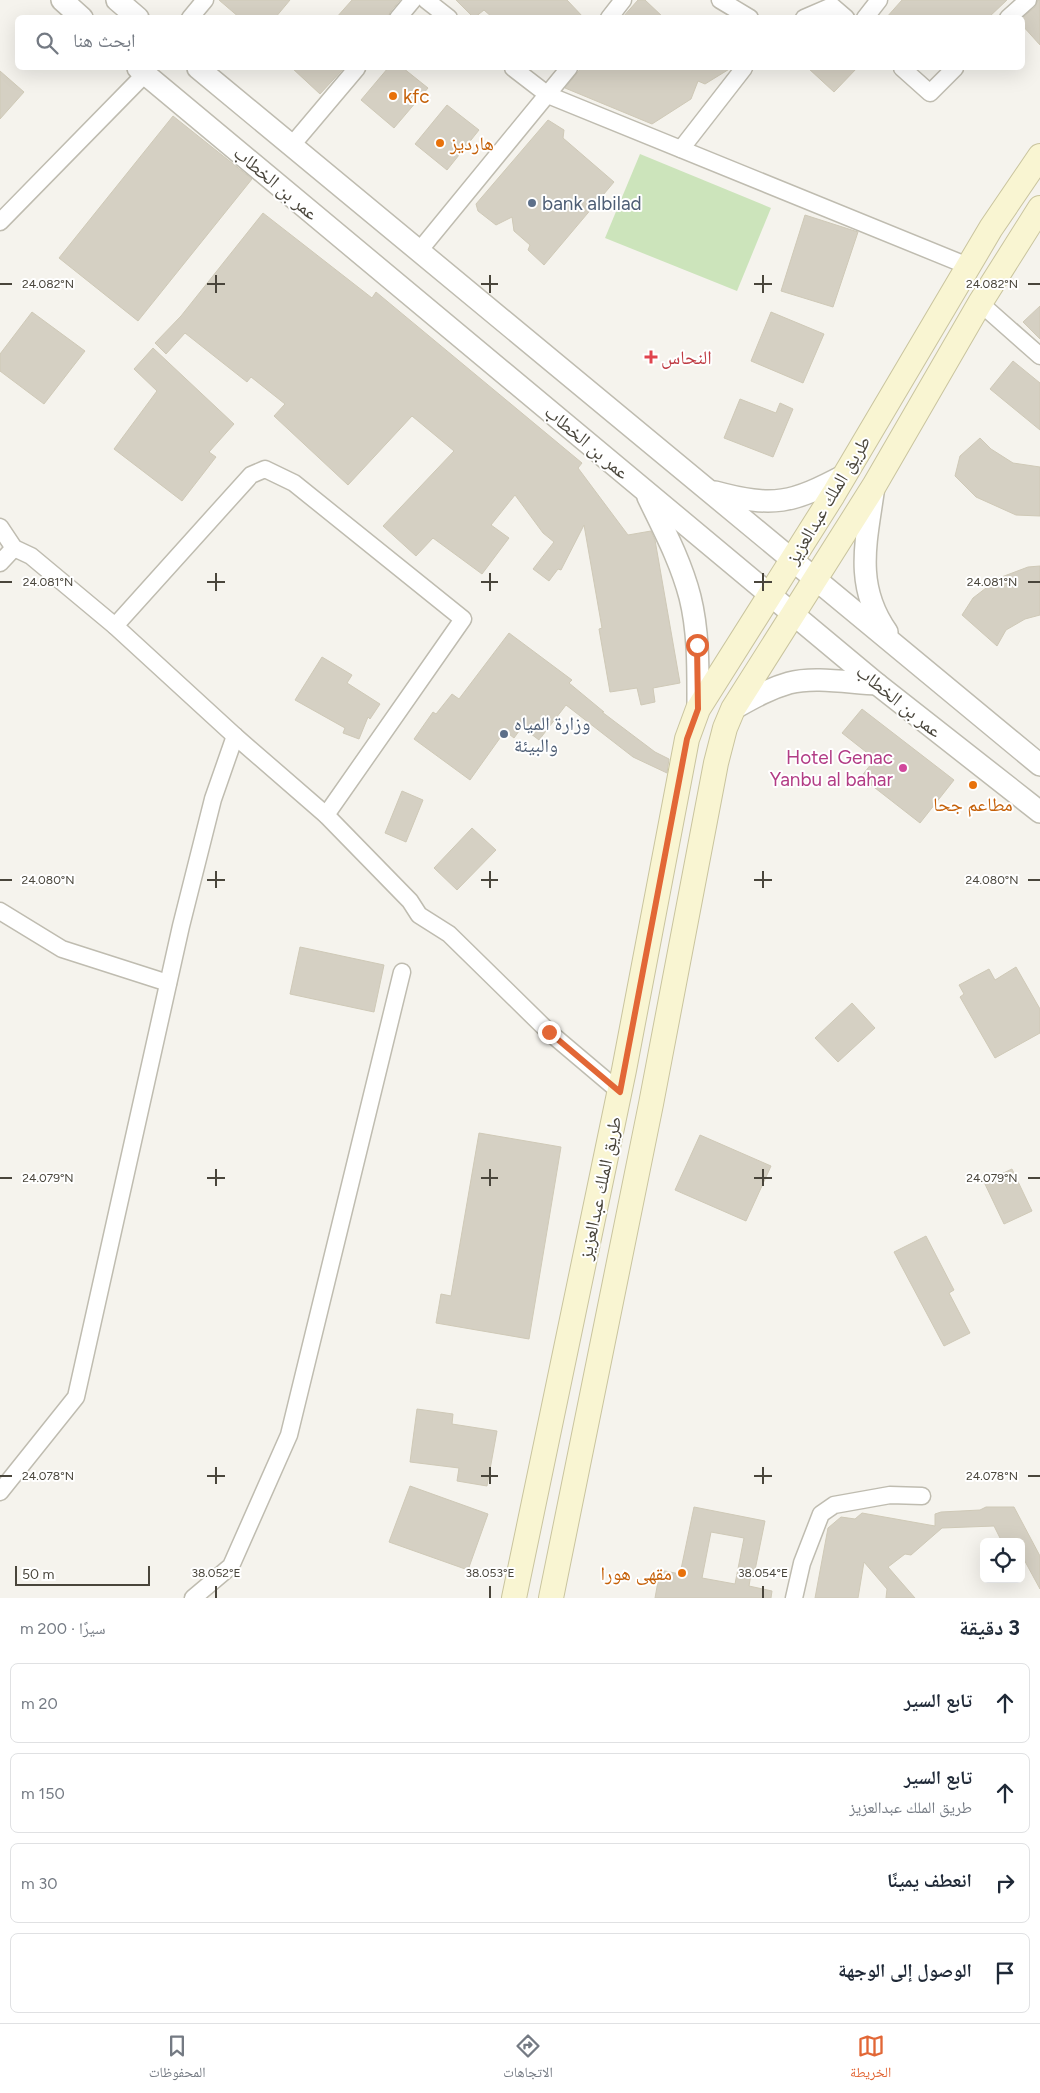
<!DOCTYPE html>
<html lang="ar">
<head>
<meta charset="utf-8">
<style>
  body { margin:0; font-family:Figtree,"Noto Naskh Arabic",sans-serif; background:#f6f6f7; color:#1f2937; direction:rtl }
  .controls { position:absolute; right:15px; bottom:15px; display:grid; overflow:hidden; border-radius:8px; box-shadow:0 5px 20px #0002 }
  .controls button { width:45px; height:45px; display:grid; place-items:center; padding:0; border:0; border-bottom:1px solid #e0e1e3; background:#fff; color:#1f2937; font:25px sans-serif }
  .scale { position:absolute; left:15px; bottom:12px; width:135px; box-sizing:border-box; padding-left:5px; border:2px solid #49453b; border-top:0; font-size:14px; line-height:18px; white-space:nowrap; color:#49453b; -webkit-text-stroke:4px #fff; paint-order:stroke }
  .stop { position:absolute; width:15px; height:15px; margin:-11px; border:4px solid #e26736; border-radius:50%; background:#fff }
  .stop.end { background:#e26736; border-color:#fff; box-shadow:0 1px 5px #0008 }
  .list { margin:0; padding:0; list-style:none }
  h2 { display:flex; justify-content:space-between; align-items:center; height:65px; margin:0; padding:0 20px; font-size:21px }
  h2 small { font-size:16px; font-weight:400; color:#747a83 }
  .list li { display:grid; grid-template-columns:32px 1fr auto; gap:15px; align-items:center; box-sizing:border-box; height:80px; margin:0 10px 10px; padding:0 10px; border:1px solid #e0e1e3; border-radius:8px }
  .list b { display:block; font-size:19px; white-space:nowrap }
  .list p { margin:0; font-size:16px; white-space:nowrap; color:#747a83 }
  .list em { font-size:16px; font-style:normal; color:#747a83 }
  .icon { flex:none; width:28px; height:28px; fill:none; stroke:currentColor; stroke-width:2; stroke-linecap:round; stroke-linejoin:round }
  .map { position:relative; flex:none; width:1040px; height:1598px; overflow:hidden; direction:ltr }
  .search { position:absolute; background:#fff; box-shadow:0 5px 20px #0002; left:15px; right:15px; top:15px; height:55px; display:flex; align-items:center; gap:12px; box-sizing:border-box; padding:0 18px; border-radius:8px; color:#747a83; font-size:19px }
  .sheet { height:425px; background:#fff }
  nav { display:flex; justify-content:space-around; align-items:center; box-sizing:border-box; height:70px; border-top:1px solid #e0e1e3; background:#fff; font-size:14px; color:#747a83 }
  nav a { display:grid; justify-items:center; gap:2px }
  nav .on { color:#e26736 }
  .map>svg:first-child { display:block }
  .green { fill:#cce4bb }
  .building { fill:#d5d0c3; stroke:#cfc9b7; fill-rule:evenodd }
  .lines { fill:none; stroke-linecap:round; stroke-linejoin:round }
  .minor-casing { stroke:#bfbcb0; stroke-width:19 }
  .tertiary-casing { stroke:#bfbcb0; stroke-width:24 }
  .secondary-casing { stroke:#c9c49e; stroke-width:26 }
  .minor { stroke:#fff; stroke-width:16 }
  .tertiary { stroke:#fff; stroke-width:21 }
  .secondary { stroke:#f9f5d2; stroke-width:24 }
  .route { stroke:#e26736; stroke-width:6 }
  .ticks { fill:none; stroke:#49453b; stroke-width:2 }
  .food-dot { fill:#e8710a; stroke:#fff; stroke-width:2 }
  .service-dot { fill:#5c6f8a; stroke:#fff; stroke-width:2 }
  .health-dot { fill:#e0444e; stroke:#fff; stroke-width:2 }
  .hotel-dot { fill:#d1479c; stroke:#fff; stroke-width:2 }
  .labels { text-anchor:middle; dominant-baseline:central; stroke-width:4; stroke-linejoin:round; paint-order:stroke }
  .food-label { font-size:19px; fill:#c56008; stroke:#fff; text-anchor:start }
  .street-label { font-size:19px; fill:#49453b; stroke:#fff }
  .service-label { font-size:19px; fill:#4e5e75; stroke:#fff; text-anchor:start }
  .health-label { font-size:19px; fill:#be3a42; stroke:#fff; text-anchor:start }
  .hotel-label { font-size:19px; fill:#b23c85; stroke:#fff; text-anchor:end }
  .ticks-label { font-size:12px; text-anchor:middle; fill:#49453b; stroke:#fff; stroke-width:4; stroke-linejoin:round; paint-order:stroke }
</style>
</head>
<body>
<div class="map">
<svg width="1040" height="1598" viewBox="0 0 1040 1598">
  <rect width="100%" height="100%" fill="#f5f3ed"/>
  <!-- green -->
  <polygon class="green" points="640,154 771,208 737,291 605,238"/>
  <!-- building -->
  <g class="building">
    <polygon points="219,0 290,0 275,18 240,18"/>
    <polygon points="352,0 400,0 390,12 388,18 336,18"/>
    <polygon points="456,0 567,0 584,18 493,18 484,10 474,18"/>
    <polygon points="638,0 645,0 664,18 622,18"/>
    <polygon points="902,0 1007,0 988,18 886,18"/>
    <polygon points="1038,0 1040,0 1040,45 1022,25 1022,18 1035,7"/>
    <polygon points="292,68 344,68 320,94"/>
    <polygon points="388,68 403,68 428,88 394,128 361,100"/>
    <polygon points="581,68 731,68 705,84 698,81 691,99 652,124 565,88"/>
    <polygon points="808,68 857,68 834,92"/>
    <polygon points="0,71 24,92 0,119"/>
    <polygon points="447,105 479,130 447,170 415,144"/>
    <polygon points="173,116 252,179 138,321 59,258"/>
    <polygon points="548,120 564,130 563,138 614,182 544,265 528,250 530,245 514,231 512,217 496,225 478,211 476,204"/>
    <polygon points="263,213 372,298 376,292 582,463 578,468 628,535 651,531 655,540 680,683 653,688 655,702 641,705 637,688 610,692 599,629 602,628 584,525 561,570 558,569 549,581 533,569 554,542 543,533 515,495 491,525 509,538 482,574 433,538 416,556 383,526 454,451 412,416 348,485 274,416 285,404 251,377 247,382 185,333 166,354 155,343 181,316"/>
    <polygon points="805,215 858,232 833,307 781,291"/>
    <polygon points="1040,306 1040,339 1023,322"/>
    <polygon points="32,312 85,351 44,404 0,371 0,354"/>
    <polygon points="771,312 824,334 803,383 751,361"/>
    <polygon points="153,348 234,424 209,452 216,457 182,501 114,449 157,391 134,369"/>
    <polygon points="1013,361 1040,383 1040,430 990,389"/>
    <polygon points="740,399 776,413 780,403 793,409 773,457 724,438"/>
    <polygon points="980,438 991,449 1013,463 1040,467 1040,516 1016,515 976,497 955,476 960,456"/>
    <polygon points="1040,566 1040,615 1025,619 1006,630 997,646 962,615 973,598 999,578 1028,567"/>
    <polygon points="509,633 572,680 569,683 604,712 602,712 655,752 669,759 667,773 633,757 566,705 539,740 522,727 514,738 505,731 470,780 414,739 433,712 436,714 452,694 459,699"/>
    <polygon points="322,657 352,675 347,683 380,704 370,719 368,717 359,739 343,733 345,728 295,700"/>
    <polygon points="862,709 954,780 920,823 861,777 875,759 842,733"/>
    <polygon points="402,791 423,800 406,842 385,833"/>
    <polygon points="472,828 496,850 457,890 434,868"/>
    <polygon points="300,947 384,965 374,1012 290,994"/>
    <polygon points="1016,967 1040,1009 1040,1033 995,1058 960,997 964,994 959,985 989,969 995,980"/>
    <polygon points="852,1003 875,1028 838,1062 815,1038"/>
    <polygon points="479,1133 561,1147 529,1339 436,1323 441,1294 451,1296"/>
    <polygon points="700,1135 771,1166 746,1221 675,1190"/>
    <polygon points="1012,1169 1032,1211 1004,1224 984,1182"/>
    <polygon points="926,1236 954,1290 949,1293 970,1333 944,1346 894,1252"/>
    <polygon points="417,1409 453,1414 452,1424 497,1431 487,1486 457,1481 459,1468 410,1462"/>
    <polygon points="410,1486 488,1514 468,1570 389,1542"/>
    <path d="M694 1507 765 1521 754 1575 751 1574 749 1586 772 1591 771 1598H655L660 1570 680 1574ZM711 1532 744 1538 735 1584 702 1578Z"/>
    <polygon points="986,1507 1014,1507 1040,1556 1040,1589 1021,1554 1021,1542 1002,1542 994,1526 942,1528 911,1555 905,1554 888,1567 915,1598 886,1598 887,1589 864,1562 858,1598 815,1598 828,1528 841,1517 855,1519 862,1513 935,1526 935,1514 941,1512 980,1510"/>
  </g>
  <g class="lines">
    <defs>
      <g id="minor">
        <polyline points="426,0 449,18"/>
        <polyline points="720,0 750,18"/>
        <polyline points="190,18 205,0"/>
        <polyline points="398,18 413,0"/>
        <polyline points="609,18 623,0"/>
        <polyline points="804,18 832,6 846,18"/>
        <polyline points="865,18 879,0"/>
        <polyline points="1008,18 1028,0"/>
        <polyline points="513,68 548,95 968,266"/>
        <polyline points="902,68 930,93 955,68"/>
        <polyline points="292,145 357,68"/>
        <polyline points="681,149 744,68"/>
        <polyline points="0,222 145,74"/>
        <polyline points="419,251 569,68"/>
        <polyline points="980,303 1040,356"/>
        <polyline points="0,527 14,548 31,556 115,626 235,736 326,815 410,901 419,915 449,934 549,1032 620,1092"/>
        <polyline points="0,563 14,548"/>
        <polyline points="115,626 251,475 265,469 294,483 463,619 326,815"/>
        <polyline points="0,911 62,949 168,983"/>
        <polyline points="0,1492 76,1397 181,926 213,799 235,736"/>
        <polyline points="193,1598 231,1566 289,1435 402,972"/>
        <polyline points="794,1598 802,1563 821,1514 834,1505 890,1495 922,1496"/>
      </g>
      <g id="tertiary">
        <polyline points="62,0 82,18"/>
        <polyline points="117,0 138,18"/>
        <polyline points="138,68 877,684 1040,812"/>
        <polyline points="198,68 1040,765"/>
        <path d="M874 486C867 539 853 584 887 632"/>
        <path d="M715 492C774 508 792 503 845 475"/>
        <path d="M648 497C664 530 681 562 690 597 699 633 698 672 698 709"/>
        <path d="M733 709C751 699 768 689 789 683 814 676 851 683 877 684"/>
      </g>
      <g id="secondary">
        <polyline points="514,1598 624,1070 687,739 698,709 833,495 991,228 1040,156"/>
        <polyline points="551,1598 651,1104 716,763 725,728 733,709 874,486 980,303 1040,208"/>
      </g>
    </defs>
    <!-- minor casing -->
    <use href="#minor" class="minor-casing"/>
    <!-- tertiary casing -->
    <use href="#tertiary" class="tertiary-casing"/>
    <!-- secondary casing -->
    <use href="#secondary" class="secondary-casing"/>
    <!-- minor -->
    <use href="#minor" class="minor"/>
    <!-- tertiary -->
    <use href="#tertiary" class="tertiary"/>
    <!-- secondary -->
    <use href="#secondary" class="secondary"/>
  </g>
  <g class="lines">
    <!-- route -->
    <polyline class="route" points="549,1032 620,1092 687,739 698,709 697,645"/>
  </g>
  <!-- ticks -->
  <path class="ticks" d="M216 275V293M490 275V293M763 275V293M0 284H12M207 284H225M481 284H498M754 284H772M1028 284H1040M216 573V591M490 573V591M763 573V591M0 582H12M207 582H225M481 582H498M754 582H772M1028 582H1040M216 871V888M490 871V888M763 871V888M0 880H12M207 880H225M481 880H498M754 880H772M1028 880H1040M216 1169V1186M490 1169V1186M763 1169V1186M0 1178H12M207 1178H225M481 1178H498M754 1178H772M1028 1178H1040M216 1467V1484M490 1467V1484M763 1467V1484M0 1476H12M207 1476H225M481 1476H498M754 1476H772M1028 1476H1040M216 1586V1598M490 1586V1598M763 1586V1598"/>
  <!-- markers -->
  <g class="food-dot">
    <circle cx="393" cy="96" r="5"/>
    <circle cx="440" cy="143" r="5"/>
    <circle cx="973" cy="785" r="5"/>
    <circle cx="682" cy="1573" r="5"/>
  </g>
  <g class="service-dot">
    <circle cx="532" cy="203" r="5"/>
    <circle cx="504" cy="734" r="5"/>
  </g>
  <path class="health-dot" d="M648.5 349.5h5v5h5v5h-5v5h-5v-5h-5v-5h5z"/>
  <circle class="hotel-dot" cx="903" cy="768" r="5"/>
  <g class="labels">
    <!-- food labels -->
    <g class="food-label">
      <text x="403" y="96">kfc</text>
      <text x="450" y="143">هارديز</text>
      <text x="973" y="804" text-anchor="middle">مطاعم جحا</text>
      <text x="672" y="1573" text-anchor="end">مقهى هورا</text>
    </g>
    <!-- street labels -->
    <g class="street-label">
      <text transform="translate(276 183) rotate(40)">عمر بن الخطاب</text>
      <text transform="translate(587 442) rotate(40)">عمر بن الخطاب</text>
      <text transform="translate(828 500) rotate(-59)">طريق الملك عبدالعزيز</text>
      <text transform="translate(899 701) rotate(39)">عمر بن الخطاب</text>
      <text transform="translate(600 1188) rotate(-78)">طريق الملك عبدالعزيز</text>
    </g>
    <!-- service labels -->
    <g class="service-label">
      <text x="542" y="203">bank albilad</text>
      <text x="514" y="723">وزارة المياه<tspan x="514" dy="22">والبيئة</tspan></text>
    </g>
    <!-- health labels -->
    <g class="health-label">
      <text x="661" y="357">النحاس</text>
    </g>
    <!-- hotel labels -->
    <g class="hotel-label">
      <text x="893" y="757">Hotel Genac<tspan x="893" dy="22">Yanbu al bahar</tspan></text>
    </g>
  </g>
  <g class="ticks-label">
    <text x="48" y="288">24.082°N</text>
    <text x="992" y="288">24.082°N</text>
    <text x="48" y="586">24.081°N</text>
    <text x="992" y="586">24.081°N</text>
    <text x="48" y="884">24.080°N</text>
    <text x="992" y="884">24.080°N</text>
    <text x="48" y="1182">24.079°N</text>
    <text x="992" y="1182">24.079°N</text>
    <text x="48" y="1480">24.078°N</text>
    <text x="992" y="1480">24.078°N</text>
    <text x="216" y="1577">38.052°E</text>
    <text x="490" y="1577">38.053°E</text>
    <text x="763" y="1577">38.054°E</text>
  </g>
</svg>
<div class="controls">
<button><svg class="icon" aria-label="locate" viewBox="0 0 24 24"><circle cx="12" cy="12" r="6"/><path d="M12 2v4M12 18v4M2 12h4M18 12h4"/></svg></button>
</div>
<div class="scale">50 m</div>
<div class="stop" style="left:697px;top:645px"></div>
<div class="stop end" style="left:549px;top:1032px"></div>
<div class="search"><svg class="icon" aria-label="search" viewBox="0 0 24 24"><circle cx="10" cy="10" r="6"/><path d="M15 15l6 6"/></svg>ابحث هنا</div>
</div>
<section class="sheet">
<h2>3 دقيقة<small>سيرًا · 200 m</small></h2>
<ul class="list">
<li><svg class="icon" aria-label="ahead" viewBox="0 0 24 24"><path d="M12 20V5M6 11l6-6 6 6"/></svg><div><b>تابع السير</b></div><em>20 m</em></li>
<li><svg class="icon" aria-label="ahead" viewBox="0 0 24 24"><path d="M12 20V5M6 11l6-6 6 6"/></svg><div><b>تابع السير</b><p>طريق الملك عبدالعزيز</p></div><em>150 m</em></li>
<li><svg class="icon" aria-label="right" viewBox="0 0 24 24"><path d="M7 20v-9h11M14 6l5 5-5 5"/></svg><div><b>انعطف يمينًا</b></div><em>30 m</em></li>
<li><svg class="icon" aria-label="arrive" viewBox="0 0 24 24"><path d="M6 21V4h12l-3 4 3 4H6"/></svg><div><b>الوصول إلى الوجهة</b></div></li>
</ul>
</section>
<nav>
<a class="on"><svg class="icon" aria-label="map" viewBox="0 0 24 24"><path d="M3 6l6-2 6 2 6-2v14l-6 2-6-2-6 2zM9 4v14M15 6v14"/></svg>الخريطة</a>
<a><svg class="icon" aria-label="directions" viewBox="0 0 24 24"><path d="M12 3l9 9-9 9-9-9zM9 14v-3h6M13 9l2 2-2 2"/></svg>الاتجاهات</a>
<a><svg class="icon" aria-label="saved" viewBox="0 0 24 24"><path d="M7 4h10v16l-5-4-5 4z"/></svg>المحفوظات</a>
</nav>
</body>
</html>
